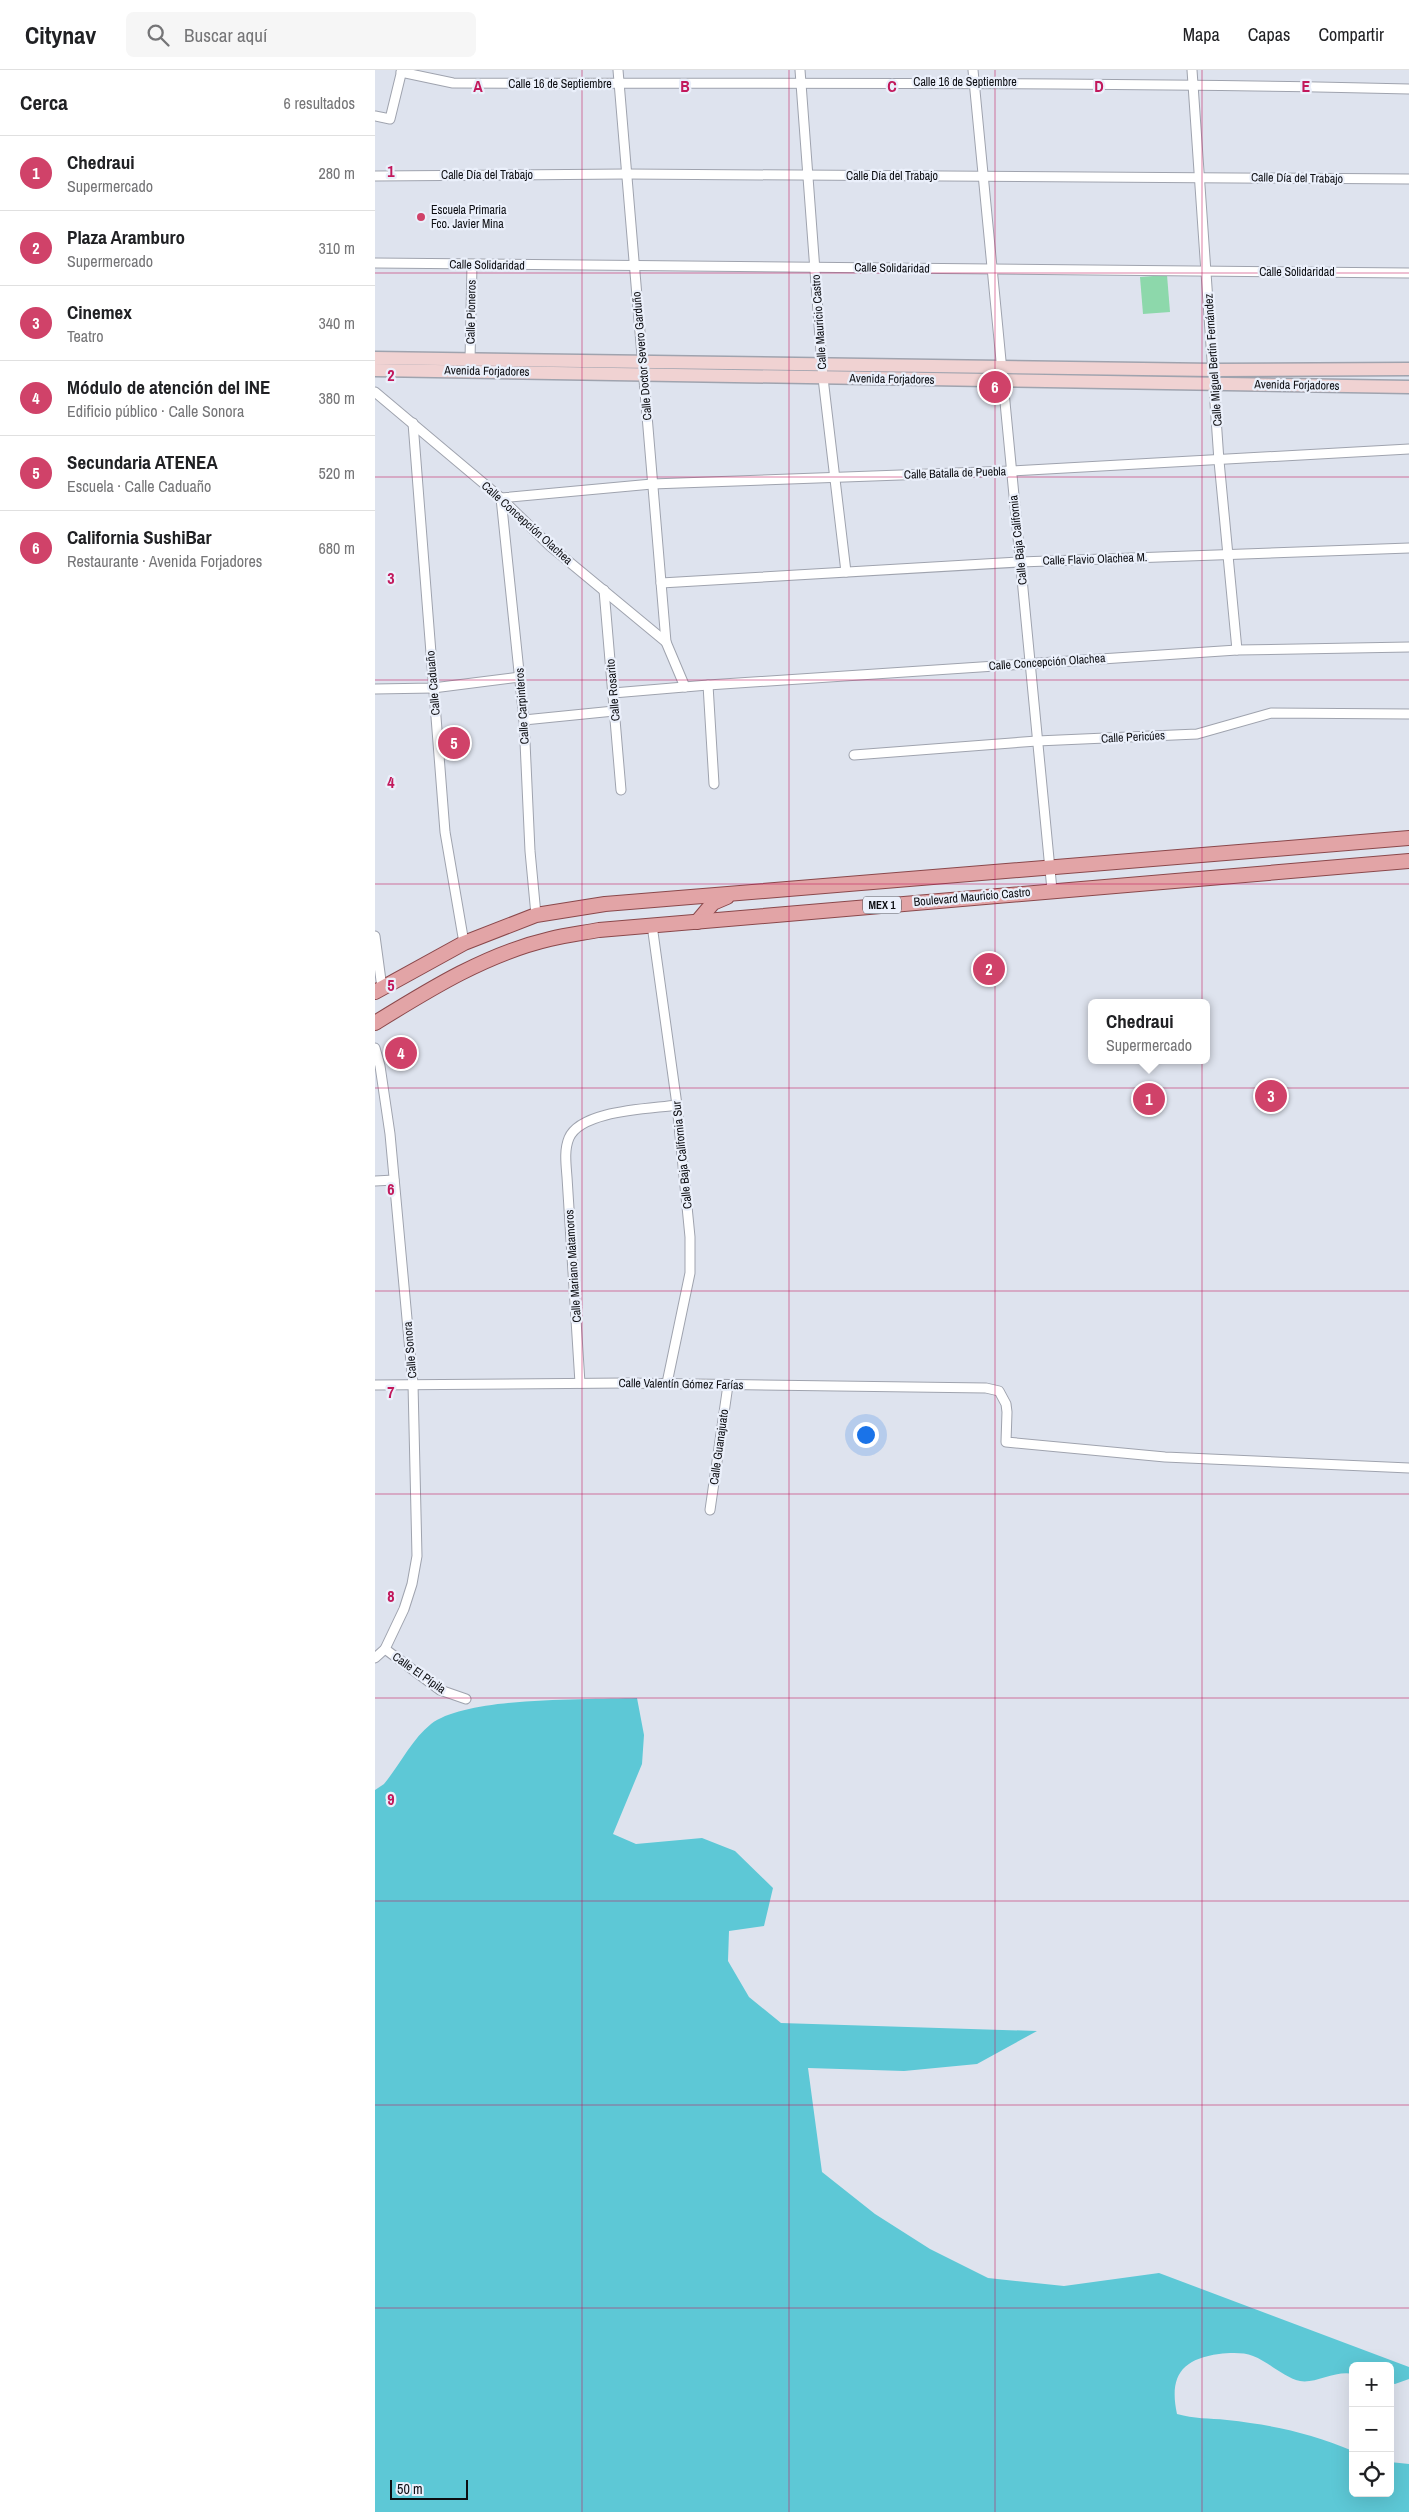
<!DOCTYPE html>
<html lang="es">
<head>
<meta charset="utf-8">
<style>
  body { margin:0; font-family:"Archivo Narrow",sans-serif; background:#f6f6f6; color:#202124 }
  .controls { position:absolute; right:15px; bottom:15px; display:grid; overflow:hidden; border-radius:8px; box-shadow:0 5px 20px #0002 }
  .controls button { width:45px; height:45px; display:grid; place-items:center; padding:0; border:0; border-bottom:1px solid #e0e0e0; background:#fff; color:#202124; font:25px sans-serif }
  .scale { position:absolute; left:15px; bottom:12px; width:78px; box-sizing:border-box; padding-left:5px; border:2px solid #0d0e12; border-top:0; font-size:14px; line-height:18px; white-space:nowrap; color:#0d0e12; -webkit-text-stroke:4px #ebf0fb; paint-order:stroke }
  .you { position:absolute; left:490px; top:1364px; width:18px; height:18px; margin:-12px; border:4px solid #fff; border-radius:50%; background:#1a73e8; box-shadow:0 0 0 8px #1a73e833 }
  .badge { display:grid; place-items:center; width:32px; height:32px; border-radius:50%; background:#d04269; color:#fff; font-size:16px; font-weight:700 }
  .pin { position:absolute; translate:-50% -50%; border:2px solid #fff; box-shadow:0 1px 5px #0006 }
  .popup { position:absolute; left:713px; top:929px; width:122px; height:65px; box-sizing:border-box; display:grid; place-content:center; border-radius:8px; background:#fff; filter:drop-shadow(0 1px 4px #0005); font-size:16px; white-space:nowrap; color:#757577 }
  .popup b { font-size:19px; color:#202124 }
  .popup::after { content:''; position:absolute; left:50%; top:100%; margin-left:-10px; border:10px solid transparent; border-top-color:#fff }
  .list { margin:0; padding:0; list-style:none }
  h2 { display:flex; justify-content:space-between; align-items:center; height:65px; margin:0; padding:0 20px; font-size:21px }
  h2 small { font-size:16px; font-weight:400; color:#757577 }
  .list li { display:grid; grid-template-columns:32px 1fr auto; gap:15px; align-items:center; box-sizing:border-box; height:75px; padding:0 20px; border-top:1px solid #e0e0e0 }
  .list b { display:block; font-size:19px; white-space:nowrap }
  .list p { margin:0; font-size:16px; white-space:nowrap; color:#757577 }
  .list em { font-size:16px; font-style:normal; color:#757577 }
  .icon { flex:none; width:28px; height:28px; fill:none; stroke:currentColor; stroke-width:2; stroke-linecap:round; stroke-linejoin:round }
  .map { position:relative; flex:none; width:1034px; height:2442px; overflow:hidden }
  header { display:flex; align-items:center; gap:30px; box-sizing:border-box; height:70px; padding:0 25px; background:#fff; border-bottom:1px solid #e0e0e0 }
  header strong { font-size:24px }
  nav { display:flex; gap:28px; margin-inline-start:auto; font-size:18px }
  .search { width:350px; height:45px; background:#f6f6f6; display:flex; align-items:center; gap:12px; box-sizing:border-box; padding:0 18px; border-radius:8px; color:#757577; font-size:19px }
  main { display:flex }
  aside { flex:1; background:#fff }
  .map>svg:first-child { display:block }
  .green { fill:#8dd8ab }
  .water { fill:#5dc8d6 }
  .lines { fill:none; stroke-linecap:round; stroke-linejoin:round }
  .minor-casing { stroke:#9fa3ae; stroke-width:11 }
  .secondary-casing { stroke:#9fa3ae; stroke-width:15 }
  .primary-casing { stroke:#8a484b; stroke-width:16 }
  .minor { stroke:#fff; stroke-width:9 }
  .secondary { stroke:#f0d2d2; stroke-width:12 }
  .primary { stroke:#e2a4a6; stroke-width:14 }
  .grid { fill:none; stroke:#c2185b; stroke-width:1; stroke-opacity:0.55 }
  .poi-dot { fill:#d04269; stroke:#ebf0fb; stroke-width:2 }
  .labels { text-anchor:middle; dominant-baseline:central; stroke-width:4.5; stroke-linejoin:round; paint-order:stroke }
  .shield { fill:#ebf0fb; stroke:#505258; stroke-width:1 }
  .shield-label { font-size:11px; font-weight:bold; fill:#0d0e12 }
  .street-label { font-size:12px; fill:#0d0e12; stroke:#ebf0fb }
  .poi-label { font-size:12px; fill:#0d0e12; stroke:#ebf0fb; text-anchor:start }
  .grid-label { font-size:16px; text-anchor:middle; font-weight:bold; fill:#c2185b; stroke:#ebf0fb; stroke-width:4.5; stroke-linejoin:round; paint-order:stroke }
</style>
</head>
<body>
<header>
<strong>Citynav</strong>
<div class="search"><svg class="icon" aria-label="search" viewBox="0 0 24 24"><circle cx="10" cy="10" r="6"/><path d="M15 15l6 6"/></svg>Buscar aquí</div>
<nav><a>Mapa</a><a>Capas</a><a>Compartir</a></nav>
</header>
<main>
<aside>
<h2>Cerca<small>6 resultados</small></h2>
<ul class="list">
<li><span class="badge">1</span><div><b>Chedraui</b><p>Supermercado</p></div><em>280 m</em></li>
<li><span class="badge">2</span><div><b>Plaza Aramburo</b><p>Supermercado</p></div><em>310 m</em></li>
<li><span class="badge">3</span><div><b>Cinemex</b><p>Teatro</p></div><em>340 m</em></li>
<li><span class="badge">4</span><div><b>Módulo de atención del INE</b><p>Edificio público · Calle Sonora</p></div><em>380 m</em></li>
<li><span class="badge">5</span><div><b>Secundaria ATENEA</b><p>Escuela · Calle Caduaño</p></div><em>520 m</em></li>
<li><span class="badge">6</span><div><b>California SushiBar</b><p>Restaurante · Avenida Forjadores</p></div><em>680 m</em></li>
</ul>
</aside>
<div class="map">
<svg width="1034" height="2442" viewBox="0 0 1034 2442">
  <rect width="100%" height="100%" fill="#dee3ee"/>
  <!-- green -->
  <polygon class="green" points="792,205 795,242 768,244 765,207"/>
  <!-- water -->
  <path class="water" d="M262 1628 269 1665 267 1694 238 1764 261 1774 327 1768 360 1781 398 1818 389 1856 354 1861 353 1891 374 1927 406 1953 662 1961 602 1994 529 2001 433 1998 447 2102 500 2144 555 2179 613 2208 689 2216 784 2203 1034 2297V2309L1020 2314 1015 2313V2296H978V2304C961 2300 940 2314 925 2311 908 2307 894 2292 878 2286 868 2282 854 2283 844 2284 806 2289 794 2307 802 2344 819 2349 834 2348 852 2350 898 2355 935 2363 978 2381V2423H1015V2392L1034 2394V2442H0V1720L9 1714C24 1696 37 1669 56 1654 93 1626 212 1630 262 1628Z"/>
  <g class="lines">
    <defs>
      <g id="minor">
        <polyline points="243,0 291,572"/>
        <polyline points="425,0 448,308 471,502"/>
        <polyline points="598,0 677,820"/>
        <polyline points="817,0 844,391 862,580"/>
        <path d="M26 2 78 13C397 14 715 11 1034 19"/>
        <polyline points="0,46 15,49 27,0"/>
        <polyline points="0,106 251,104 1034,109"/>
        <polyline points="0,193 1034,203"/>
        <polyline points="95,290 97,195"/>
        <polyline points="0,322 126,428 175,476 291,572 310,617"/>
        <polyline points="38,353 70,762 89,873"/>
        <polyline points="286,513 645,492 1034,478"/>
        <polyline points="229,520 246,720"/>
        <polyline points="333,615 339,714"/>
        <polyline points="0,619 58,618 145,607"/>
        <polyline points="238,623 333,615 862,580 1034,577"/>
        <polyline points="149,650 239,641"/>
        <polyline points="479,685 662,671 822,664 896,643 1034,644"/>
        <polyline points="161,845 155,781 149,650 126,428 277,414 636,401 1034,379"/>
        <polyline points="277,855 302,1035 315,1167 315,1203 292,1313"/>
        <polyline points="0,866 7,918"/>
        <polyline points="0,978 5,996 15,1064 38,1314 42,1486 37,1514 29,1539 10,1579 0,1588"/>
        <polyline points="0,1111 19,1110"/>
        <path d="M205 1313 192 1107C191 1094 189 1080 194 1068 206 1040 275 1039 302 1035"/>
        <polyline points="0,1315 251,1313 611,1318 624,1321 631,1334 632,1342 631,1372 790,1387 1034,1398"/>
        <polyline points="335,1440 353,1315"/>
        <polyline points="10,1579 65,1620 91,1629"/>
      </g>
      <g id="secondary">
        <polyline points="0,288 839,300 1034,299"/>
        <polyline points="0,300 1034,317"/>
      </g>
      <g id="primary">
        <polyline points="322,852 338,833 352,827"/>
        <polyline points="0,922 89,873 161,845 230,834 1034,768"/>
        <path d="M0 953C55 919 111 884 175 869 191 865 208 863 224 860L1034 791"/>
      </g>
    </defs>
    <!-- minor casing -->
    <use href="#minor" class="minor-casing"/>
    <!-- secondary casing -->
    <use href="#secondary" class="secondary-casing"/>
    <!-- primary casing -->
    <use href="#primary" class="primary-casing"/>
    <!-- minor -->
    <use href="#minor" class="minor"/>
    <!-- secondary -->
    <use href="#secondary" class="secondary"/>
    <!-- primary -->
    <use href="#primary" class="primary"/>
  </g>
  <!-- grid -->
  <path class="grid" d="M207 0V2442M414 0V2442M620 0V2442M827 0V2442M0 203H1034M0 407H1034M0 610H1034M0 814H1034M0 1018H1034M0 1221H1034M0 1424H1034M0 1628H1034M0 1831H1034M0 2035H1034M0 2238H1034"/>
  <!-- markers -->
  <circle class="poi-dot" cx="46" cy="147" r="5"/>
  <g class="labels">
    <!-- shield labels -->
    <rect class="shield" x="488" y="826.5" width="38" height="17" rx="4"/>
    <g class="shield-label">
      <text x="507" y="835">MEX 1</text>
    </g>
    <!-- street labels -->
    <g class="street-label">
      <text x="590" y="12">Calle 16 de Septiembre</text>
      <text x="185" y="14">Calle 16 de Septiembre</text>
      <text x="112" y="105">Calle Día del Trabajo</text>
      <text x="517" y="106">Calle Día del Trabajo</text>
      <text transform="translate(922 108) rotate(1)">Calle Día del Trabajo</text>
      <text transform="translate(112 195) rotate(1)">Calle Solidaridad</text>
      <text transform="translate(517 198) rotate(1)">Calle Solidaridad</text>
      <text x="922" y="202">Calle Solidaridad</text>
      <text transform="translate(96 242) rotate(-89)">Calle Pioneros</text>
      <text transform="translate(444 252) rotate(-94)">Calle Mauricio Castro</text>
      <text transform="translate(267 286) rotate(-95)">Calle Doctor Severo Garduño</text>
      <text transform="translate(838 290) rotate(-94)">Calle Miguel Bertín Fernández</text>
      <text transform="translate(112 301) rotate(1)">Avenida Forjadores</text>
      <text transform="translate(517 309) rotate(1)">Avenida Forjadores</text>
      <text transform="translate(922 315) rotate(1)">Avenida Forjadores</text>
      <text transform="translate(580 403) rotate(-2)">Calle Batalla de Puebla</text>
      <text transform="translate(152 453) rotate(42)">Calle Concepción Olachea</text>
      <text transform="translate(643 470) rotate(-96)">Calle Baja California</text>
      <text transform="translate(720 489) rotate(-2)">Calle Flavio Olachea M.</text>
      <text transform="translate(672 592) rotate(-4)">Calle Concepción Olachea</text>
      <text transform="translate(58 613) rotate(-95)">Calle Caduaño</text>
      <text transform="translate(238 620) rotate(-95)">Calle Rosarito</text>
      <text transform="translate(147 636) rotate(-94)">Calle Carpinteros</text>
      <text transform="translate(758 667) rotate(-3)">Calle Pericúes</text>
      <text transform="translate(597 827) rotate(-5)">Boulevard Mauricio Castro</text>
      <text transform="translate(307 1085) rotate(-96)">Calle Baja California Sur</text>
      <text transform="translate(198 1196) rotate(-94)">Calle Mariano Matamoros</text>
      <text transform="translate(35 1280) rotate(-95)">Calle Sonora</text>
      <text transform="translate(306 1314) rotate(1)">Calle Valentín Gómez Farías</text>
      <text transform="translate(344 1377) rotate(-82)">Calle Guanajuato</text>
      <text transform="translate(44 1603) rotate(35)">Calle El Pípila</text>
    </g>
    <!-- poi labels -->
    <g class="poi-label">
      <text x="56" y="140">Escuela Primaria<tspan x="56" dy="14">Fco. Javier Mina</tspan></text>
    </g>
  </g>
  <g class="grid-label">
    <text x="103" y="22">A</text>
    <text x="310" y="22">B</text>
    <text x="517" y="22">C</text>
    <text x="724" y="22">D</text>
    <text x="931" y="22">E</text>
    <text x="16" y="107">1</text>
    <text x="16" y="311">2</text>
    <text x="16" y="514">3</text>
    <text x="16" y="718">4</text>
    <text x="16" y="921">5</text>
    <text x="16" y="1125">6</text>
    <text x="16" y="1328">7</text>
    <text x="16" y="1532">8</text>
    <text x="16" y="1735">9</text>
  </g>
</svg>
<div class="controls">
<button>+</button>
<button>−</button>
<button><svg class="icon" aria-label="locate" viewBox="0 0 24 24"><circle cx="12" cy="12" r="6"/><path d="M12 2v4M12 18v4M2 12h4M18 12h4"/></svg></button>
</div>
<div class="scale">50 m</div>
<div class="you"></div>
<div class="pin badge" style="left:774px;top:1029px">1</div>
<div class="popup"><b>Chedraui</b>Supermercado</div>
<div class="pin badge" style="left:614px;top:899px">2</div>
<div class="pin badge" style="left:896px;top:1026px">3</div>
<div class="pin badge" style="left:26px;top:983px">4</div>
<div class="pin badge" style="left:79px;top:673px">5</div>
<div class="pin badge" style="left:620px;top:317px">6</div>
</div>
</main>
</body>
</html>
